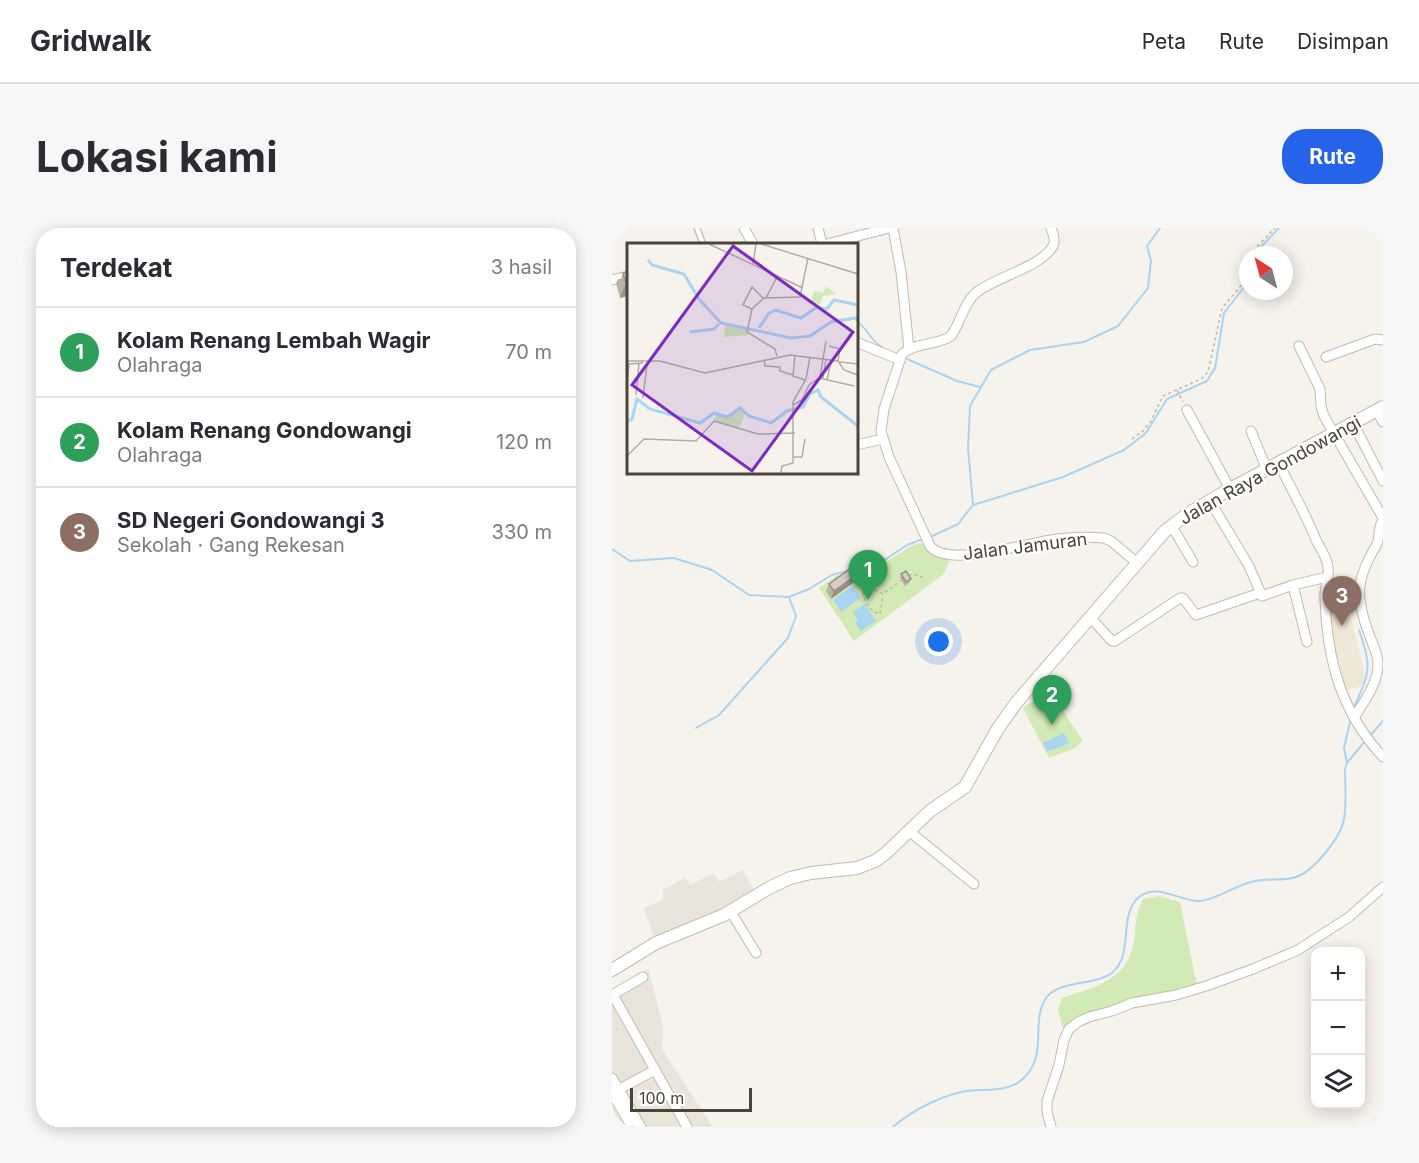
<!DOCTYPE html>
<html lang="id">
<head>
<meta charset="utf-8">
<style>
  body { margin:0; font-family:Inter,sans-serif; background:#f7f7f7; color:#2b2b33 }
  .controls { position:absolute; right:18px; bottom:18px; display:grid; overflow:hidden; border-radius:12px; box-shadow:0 3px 15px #0003 }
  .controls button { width:54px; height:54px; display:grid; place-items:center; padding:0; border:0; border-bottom:2px solid #e1e1e2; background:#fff; color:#2b2b33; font:30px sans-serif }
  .compass { position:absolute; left:627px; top:18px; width:54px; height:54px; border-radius:50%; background:#fff; box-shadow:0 3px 15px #0003; rotate:324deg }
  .scale { position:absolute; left:18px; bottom:15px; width:122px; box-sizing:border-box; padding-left:6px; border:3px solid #4b4439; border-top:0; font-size:16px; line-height:21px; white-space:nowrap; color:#4b4439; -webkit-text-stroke:4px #fff; paint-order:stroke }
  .you { position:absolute; left:327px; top:414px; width:21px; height:21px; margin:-15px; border:4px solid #fff; border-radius:50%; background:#1a73e8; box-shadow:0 0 0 9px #1a73e833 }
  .badge { display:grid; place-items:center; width:39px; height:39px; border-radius:50%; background:#2563eb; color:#fff; font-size:20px; font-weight:700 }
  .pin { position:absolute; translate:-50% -50px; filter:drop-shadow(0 2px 3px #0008) }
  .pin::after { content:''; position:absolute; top:32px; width:21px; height:18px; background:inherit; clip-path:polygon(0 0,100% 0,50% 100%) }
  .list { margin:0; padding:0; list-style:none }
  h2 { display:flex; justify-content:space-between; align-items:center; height:78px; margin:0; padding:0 24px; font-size:26px }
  h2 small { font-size:20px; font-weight:400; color:#7c7c81 }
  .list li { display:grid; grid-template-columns:39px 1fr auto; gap:18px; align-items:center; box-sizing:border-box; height:90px; padding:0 24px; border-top:2px solid #e1e1e2 }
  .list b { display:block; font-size:22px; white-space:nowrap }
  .list p { margin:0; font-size:20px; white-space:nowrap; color:#7c7c81 }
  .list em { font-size:20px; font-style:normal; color:#7c7c81 }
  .icon { flex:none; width:33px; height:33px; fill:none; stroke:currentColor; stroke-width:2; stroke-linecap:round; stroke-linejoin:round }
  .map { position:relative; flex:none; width:771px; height:899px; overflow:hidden; border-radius:24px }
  header { display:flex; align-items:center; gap:36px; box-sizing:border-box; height:84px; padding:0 30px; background:#fff; border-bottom:2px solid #e1e1e2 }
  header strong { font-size:28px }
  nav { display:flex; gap:33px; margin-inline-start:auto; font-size:21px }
  .intro { display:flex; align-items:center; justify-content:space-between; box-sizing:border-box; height:144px; padding:0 36px }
  h1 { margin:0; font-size:42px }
  .button { padding:15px 27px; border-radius:24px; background:#2563eb; color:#fff; font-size:21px; font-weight:700 }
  main { display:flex; gap:36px; padding:0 36px }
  aside { flex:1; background:#fff; border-radius:24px; box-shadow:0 3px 15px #0003 }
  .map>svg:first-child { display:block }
  .residential { fill:#eae5da }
  .education { fill:#efe8d6 }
  .green { fill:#d2eab5 }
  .water { fill:#a9d4f2 }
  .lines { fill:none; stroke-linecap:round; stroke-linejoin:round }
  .stream { stroke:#a9d4f2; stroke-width:2 }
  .service-casing { stroke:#c2bbae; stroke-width:7 }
  .minor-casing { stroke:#c2bbae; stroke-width:11 }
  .tertiary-casing { stroke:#c2bbae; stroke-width:14 }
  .path { stroke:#c4b79f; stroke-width:1.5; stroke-dasharray:3 3; stroke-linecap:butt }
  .service { stroke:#fff; stroke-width:4.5 }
  .minor { stroke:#fff; stroke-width:9 }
  .tertiary { stroke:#fff; stroke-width:12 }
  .wall { fill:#bab2a6 }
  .shaded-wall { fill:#979187 }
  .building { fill:#d8cfc1; stroke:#979187; stroke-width:1.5 }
  .labels { text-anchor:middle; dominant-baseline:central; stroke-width:4.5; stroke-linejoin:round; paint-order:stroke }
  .street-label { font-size:18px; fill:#4b4439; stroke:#fff }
  .inset-river { fill:none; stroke:#a9d4f2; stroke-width:3 }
  .inset-road { fill:none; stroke:#b2ada4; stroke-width:1.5 }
  .view { fill:#7b2cbf; fill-opacity:0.15; stroke:#7b2cbf; stroke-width:3 }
  .inset-edge { fill:none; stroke:#4b4439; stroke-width:3 }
</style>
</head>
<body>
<header>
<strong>Gridwalk</strong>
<nav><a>Peta</a><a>Rute</a><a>Disimpan</a></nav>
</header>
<div class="intro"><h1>Lokasi kami</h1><a class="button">Rute</a></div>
<main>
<aside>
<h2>Terdekat<small>3 hasil</small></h2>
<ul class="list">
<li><span class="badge" style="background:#2e9e5b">1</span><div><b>Kolam Renang Lembah Wagir</b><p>Olahraga</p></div><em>70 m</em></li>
<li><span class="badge" style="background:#2e9e5b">2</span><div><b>Kolam Renang Gondowangi</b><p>Olahraga</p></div><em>120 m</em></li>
<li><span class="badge" style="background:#8d6e63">3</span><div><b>SD Negeri Gondowangi 3</b><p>Sekolah · Gang Rekesan</p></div><em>330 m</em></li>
</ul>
</aside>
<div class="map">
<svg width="771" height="899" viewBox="0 0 771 899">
  <rect width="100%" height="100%" fill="#f6f3ec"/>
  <!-- residential -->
  <g class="residential">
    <polygon points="131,642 145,667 44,715 32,680 51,672 51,662 73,650 78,657 102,645 107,654"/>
    <polygon points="36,741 51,797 50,821 101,899 0,899 0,761"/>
  </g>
  <!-- education -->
  <polygon class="education" points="730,355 753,445 749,458 732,463 720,413 717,359"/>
  <!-- green -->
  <g class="green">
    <path d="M309 315C323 325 317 328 338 331L332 346 242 413 207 360 224 348 268 338 299 318Z"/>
    <polygon points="429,468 433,474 441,468 471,513 463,520 437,530 411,480"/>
    <path d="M547 668 568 674 585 758 566 764 528 770 452 805 446 781 450 770C480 760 514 753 521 717 525 700 522 688 531 671Z"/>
  </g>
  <!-- water -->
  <g class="water">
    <polygon points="240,358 249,370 229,384 221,372"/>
    <polygon points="253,376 264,393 249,403 243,395 246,392 241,384"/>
    <polygon points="452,505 457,515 435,524 431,515"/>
  </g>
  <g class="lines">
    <!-- stream -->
    <g class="stream">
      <polyline points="641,27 667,0"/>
      <path d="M244 93C256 100 259 114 271 120"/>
      <polyline points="295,131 345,153 368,159"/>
      <polyline points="361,277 356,220 358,178 379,142 418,122 472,114 506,98 536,60 539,33 535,18 548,0"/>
      <polyline points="316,310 346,296 361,277 451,249 512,222 534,205 555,171 595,153 603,140 612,85 636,54"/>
      <polyline points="0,321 18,333 62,330 100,342 137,367 177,369 197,361 220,347 271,333 295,317 311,311"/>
      <path d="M742 480C758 443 760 440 747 402"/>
      <polyline points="84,500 107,487 176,410 184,388 177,369"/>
      <polyline points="757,509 771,493"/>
      <polyline points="735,535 732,520 738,494"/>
      <path d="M281 899C299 883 325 870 349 864 367 860 391 865 407 854 439 830 417 796 434 770 446 752 485 758 501 744 522 726 506 686 527 669 545 654 569 674 588 673 603 672 623 658 639 654 653 649 670 654 684 649 702 643 729 609 732 591 735 575 733 557 733 541L735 535 753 513"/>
    </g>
    <defs>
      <polyline id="service" points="85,0 91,16"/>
      <g id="minor">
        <polyline points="132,0 141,16"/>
        <polyline points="206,0 210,16"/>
        <polyline points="281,0 289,44 297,121"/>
        <path d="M439 0C441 5 444 13 441 18 429 39 384 49 365 64 352 74 349 94 339 108 325 118 307 113 290 126L272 181 269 203 277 229 318 318C336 341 417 314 445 311 461 309 477 309 492 310L499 313 524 334"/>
        <polyline points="215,16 277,0"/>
        <polyline points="0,52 16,48"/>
        <polyline points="244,114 288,132"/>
        <polyline points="687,118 708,161 709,178 712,188 771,290"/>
        <polyline points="714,129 763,111 771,112"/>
        <polyline points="575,182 618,261"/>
        <polyline points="765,183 771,194"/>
        <polyline points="741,195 771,253"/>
        <polyline points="639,203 655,242"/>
        <polyline points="244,217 271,211"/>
        <path d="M667 236C680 262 694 287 705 314 709 321 715 330 716 339 718 349 712 360 713 370 715 432 729 484 771 529"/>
        <polyline points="598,273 637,338 650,368 681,357 715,349"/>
        <polyline points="559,297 581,334"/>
        <polyline points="681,357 695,414"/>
        <polyline points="478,389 500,413 503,413 568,370 571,370 584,387 648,365"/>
        <path d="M742 490C751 475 766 456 766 436 766 426 760 415 757 406 743 369 744 351 764 318 769 310 765 300 771 292"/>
        <polyline points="297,603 362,656"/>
        <polyline points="119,684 144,725"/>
        <polyline points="0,767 31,749"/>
        <polyline points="1,767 75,899"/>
        <polyline points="0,850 29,899"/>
        <polyline points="0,865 43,842"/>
        <polyline points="0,865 20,899"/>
        <polyline points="439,899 435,884 435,873 447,837 452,812 457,801 466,794 477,789 500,783 520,775 564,767 594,758 641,741 686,722 737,689 771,659"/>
      </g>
      <polyline id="tertiary" points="0,742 44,715 112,687 157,660 178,650 199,645 245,640 263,633 273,626 318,583 353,559 385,502 404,475 553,303 574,287 618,261 771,179"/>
    </defs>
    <!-- service casing -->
    <use href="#service" class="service-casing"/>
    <!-- minor casing -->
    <use href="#minor" class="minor-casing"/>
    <!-- tertiary casing -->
    <use href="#tertiary" class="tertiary-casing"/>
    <!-- path -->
    <g class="path">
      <polyline points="637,27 663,0"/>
      <polyline points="565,162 571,174"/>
      <polyline points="520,211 531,203 539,193 551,168 589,151 596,144 610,80 633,53 636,30"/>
      <polyline points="297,348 300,346 310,349"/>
      <polyline points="247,353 271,366 290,352"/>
      <path d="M253 358C249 371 256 382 268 386L271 367"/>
    </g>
    <!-- service -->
    <use href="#service" class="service"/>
    <!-- minor -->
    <use href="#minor" class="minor"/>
    <!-- tertiary -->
    <use href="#tertiary" class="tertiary"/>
  </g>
  <!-- wall -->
  <g class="wall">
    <polygon points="16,44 16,67 8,70 4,55 6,51 9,51 11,45"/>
    <polygon points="247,345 245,352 219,371 214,363 217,356"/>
    <polygon points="289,346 298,354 293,358 288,350"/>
  </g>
  <!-- shaded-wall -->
  <g class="shaded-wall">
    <polygon points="16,54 16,68 8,70 14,55"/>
    <polygon points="247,345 245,352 219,371 222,363"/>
  </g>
  <!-- building -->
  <g class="building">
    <polygon points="16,44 16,54 14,55 11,45"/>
    <polygon points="242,338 247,345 222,363 217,356"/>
    <polygon points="294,343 299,351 294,354 289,346"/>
  </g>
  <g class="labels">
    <!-- street labels -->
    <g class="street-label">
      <text transform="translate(658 242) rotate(-29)">Jalan Raya Gondowangi</text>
      <text transform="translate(413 318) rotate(-7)">Jalan Jamuran</text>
    </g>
  </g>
  <!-- overview -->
  <g transform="translate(15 15)">
    <rect width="231" height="231" fill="#f6f3ec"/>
    <path d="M199 43 209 51 196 53 193 61H183L187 48 196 50ZM98 82 119 86 121 92 97 94ZM113 166 118 171 112 186 86 178 89 172 100 175Z" fill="#d2eab5"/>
    <path class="inset-river" d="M21 17 25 22 57 31 72 56 94 80 164 95 183 93 204 79 229 75 231 78M132 85 142 70 149 67 174 75 190 64 200 66 207 57 231 62M63 89 87 86 92 81M0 179 5 176 10 156 23 166 73 180 87 170 100 174 113 165 122 173 144 180 160 168 176 164 183 151 191 147 194 154 231 183"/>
    <path class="inset-road" d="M82 1 176 45M134 1 231 31M126 21 129 1M139 55 150 34M125 66 116 62 125 44 136 55M202 103 213 106 211 118M168 112 166 133 178 137M150 113 148 106 120 89 125 66 137 55 173 54 181 15M137 116 138 123 153 124V128L166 132M0 118H33L78 130 163 112 211 118 217 127 231 132M213 119 231 121M193 134 199 98M196 135 199 116M200 137 204 117M0 143 2 121 15 120V117M9 152 12 120M16 155 20 121M166 162 175 157 182 142 192 135 227 143M0 213 17 196 69 198 87 178 131 191 168 190M167 214H175L178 196M154 230 155 223 166 220V159L179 136 183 114"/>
    <path class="view" d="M106 3 226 89 125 228 5 142Z"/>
    <rect width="231" height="231" class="inset-edge"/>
  </g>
</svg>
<div class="controls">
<button>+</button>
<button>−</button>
<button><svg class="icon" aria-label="layers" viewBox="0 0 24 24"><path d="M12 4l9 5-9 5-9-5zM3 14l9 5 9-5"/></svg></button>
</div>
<svg class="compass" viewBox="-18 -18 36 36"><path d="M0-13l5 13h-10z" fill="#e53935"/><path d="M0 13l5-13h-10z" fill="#7c7c81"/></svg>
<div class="scale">100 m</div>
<div class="you"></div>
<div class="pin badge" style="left:256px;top:372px;background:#2e9e5b">1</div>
<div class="pin badge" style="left:440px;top:497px;background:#2e9e5b">2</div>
<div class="pin badge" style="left:730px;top:398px;background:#8d6e63">3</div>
</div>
</main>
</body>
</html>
